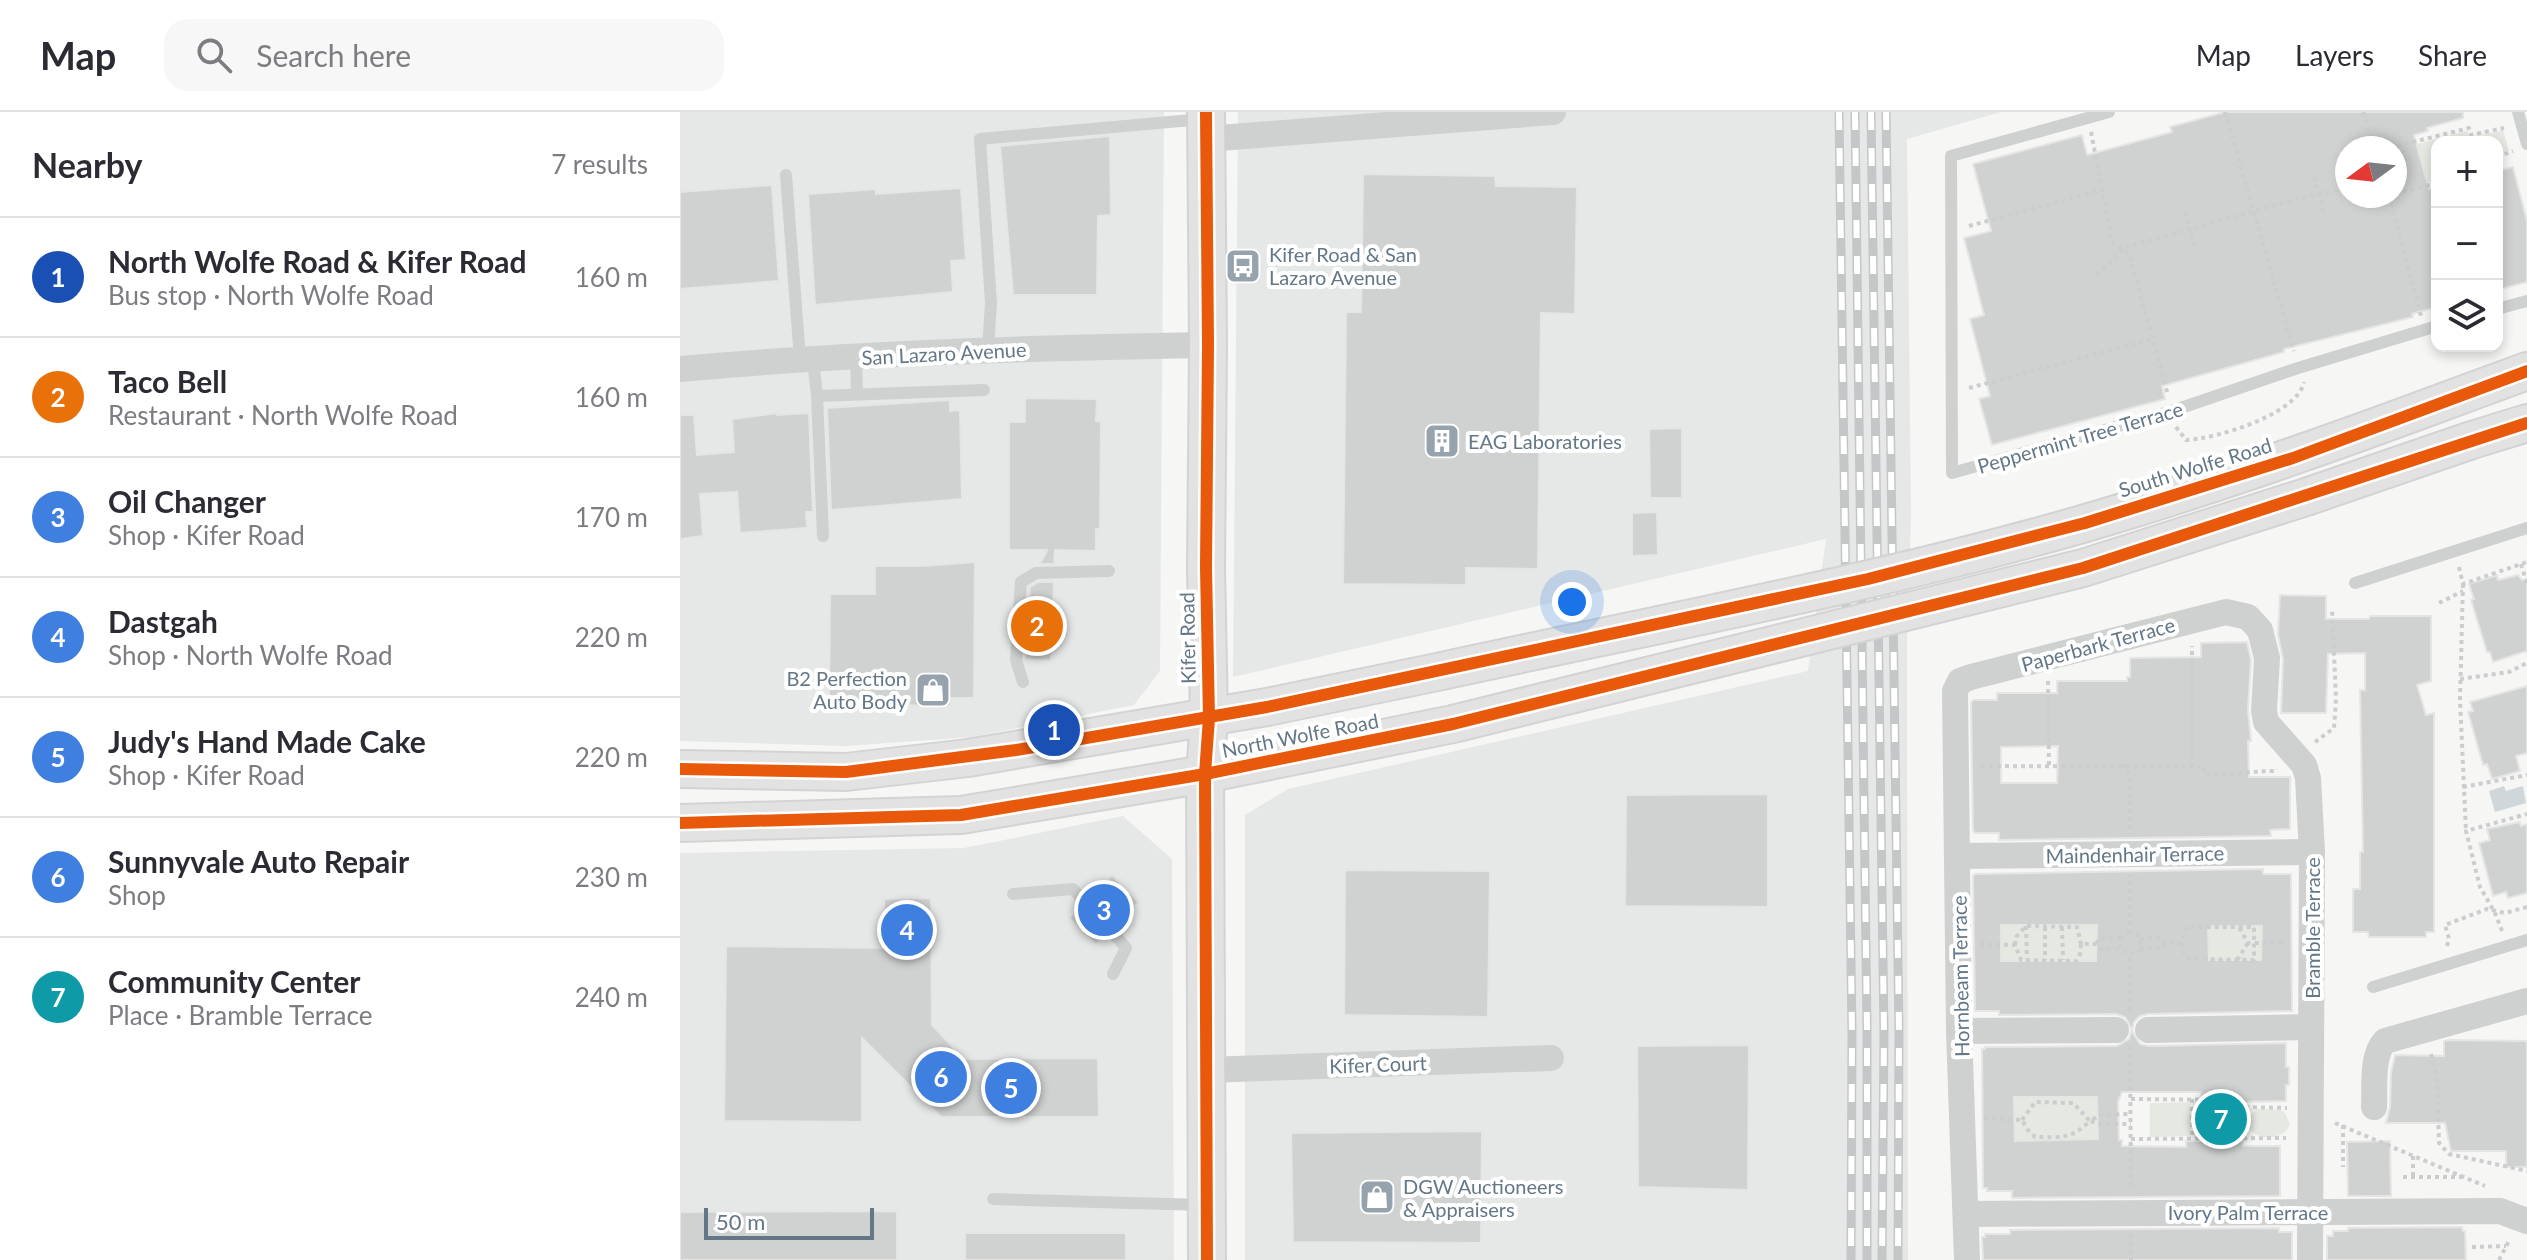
<!DOCTYPE html>
<html lang="en">
<head>
<meta charset="utf-8">
<style>
  body { margin:0; font-family:Lato,sans-serif; background:#f7f7f7; color:#2b2b33 }
  .controls { position:absolute; right:24px; top:24px; display:grid; overflow:hidden; border-radius:16px; box-shadow:0 4px 12px #0003 }
  .controls button { width:72px; height:72px; display:grid; place-items:center; padding:0; border:0; border-bottom:2px solid #e1e1e2; background:#fff; color:#2b2b33; font:40px sans-serif }
  .compass { position:absolute; left:1655px; top:24px; width:72px; height:72px; border-radius:50%; background:#fff; box-shadow:0 4px 12px #0003; rotate:255deg }
  .scale { position:absolute; left:24px; bottom:20px; width:170px; box-sizing:border-box; padding-left:8px; border:4px solid #637787; border-top:0; font-size:22px; line-height:28px; white-space:nowrap; color:#637787; -webkit-text-stroke:6px #fff; paint-order:stroke }
  .you { position:absolute; left:892px; top:490px; width:28px; height:28px; margin:-20px; border:6px solid #fff; border-radius:50%; background:#1a73e8; box-shadow:0 0 0 12px #1a73e833 }
  .badge { display:grid; place-items:center; width:52px; height:52px; border-radius:50%; background:#5b616a; color:#fff; font-size:26px; font-weight:700 }
  .pin { position:absolute; translate:-50% -50%; border:4px solid #fff; box-shadow:0 2px 8px #0006 }
  .list { margin:0; padding:0; list-style:none }
  h2 { display:flex; justify-content:space-between; align-items:center; height:104px; margin:0; padding:0 32px; font-size:34px }
  h2 small { font-size:26px; font-weight:400; color:#7c7c81 }
  .list li { display:grid; grid-template-columns:52px 1fr auto; gap:24px; align-items:center; box-sizing:border-box; height:120px; padding:0 32px; border-top:2px solid #e1e1e2 }
  .list b { display:block; font-size:30px; white-space:nowrap }
  .list p { margin:0; font-size:26px; white-space:nowrap; color:#7c7c81 }
  .list em { font-size:26px; font-style:normal; color:#7c7c81 }
  .icon { flex:none; width:44px; height:44px; fill:none; stroke:currentColor; stroke-width:2; stroke-linecap:round; stroke-linejoin:round }
  .map { position:relative; flex:none; width:1847px; height:1148px; overflow:hidden }
  header { display:flex; align-items:center; gap:48px; box-sizing:border-box; height:112px; padding:0 40px; background:#fff; border-bottom:2px solid #e1e1e2 }
  header strong { font-size:38px }
  nav { display:flex; gap:44px; margin-inline-start:auto; font-size:28px }
  .search { width:560px; height:72px; background:#f7f7f7; display:flex; align-items:center; gap:20px; box-sizing:border-box; padding:0 28px; border-radius:24px; color:#7c7c81; font-size:30px }
  main { display:flex }
  aside { flex:1; background:#fff }
  .map>svg:first-child { display:block }
  .built { fill:#e6e8e7 }
  .green { fill:#e6e9e2 }
  .water { fill:#d0d7db }
  .building { fill:#d0d2d2; stroke:#e5e5e4; stroke-width:2; fill-rule:evenodd }
  .lines { fill:none; stroke-linecap:round; stroke-linejoin:round }
  .secondary-casing { stroke:#d2d4d4; stroke-width:40 }
  .path { stroke:#cccdce; stroke-width:4; stroke-dasharray:4 4; stroke-linecap:butt }
  .service { stroke:#cfd1d1; stroke-width:12 }
  .minor { stroke:#cfd1d1; stroke-width:26 }
  .secondary { stroke:#e2e2e3; stroke-width:36 }
  .rail-casing { stroke:#c5c6c7; stroke-width:9 }
  .rail { stroke:#fff; stroke-width:6; stroke-dasharray:18; stroke-linecap:butt }
  .secondary-bridge-casing { stroke:#d2d4d4; stroke-width:40; stroke-linecap:butt }
  .secondary-bridge { stroke:#e2e2e3; stroke-width:36 }
  .cycleway-casing { stroke:#fff; stroke-width:17 }
  .cycleway { stroke:#e8590c; stroke-width:12 }
  .labels { text-anchor:middle; dominant-baseline:central; stroke-width:8; stroke-linejoin:round; paint-order:stroke }
  .poi-label { font-size:20px; fill:#637787; stroke:#fff; text-anchor:start }
  .street-label { font-size:20px; fill:#637787; stroke:#fff }
</style>
</head>
<body>
<header>
<strong>Map</strong>
<div class="search"><svg class="icon" aria-label="search" viewBox="0 0 24 24"><circle cx="10" cy="10" r="6"/><path d="M15 15l6 6"/></svg>Search here</div>
<nav><a>Map</a><a>Layers</a><a>Share</a></nav>
</header>
<main>
<aside>
<h2>Nearby<small>7 results</small></h2>
<ul class="list">
<li><span class="badge" style="background:#1a4fb4">1</span><div><b>North Wolfe Road &amp; Kifer Road</b><p>Bus stop · North Wolfe Road</p></div><em>160 m</em></li>
<li><span class="badge" style="background:#e8710a">2</span><div><b>Taco Bell</b><p>Restaurant · North Wolfe Road</p></div><em>160 m</em></li>
<li><span class="badge" style="background:#3f7fe0">3</span><div><b>Oil Changer</b><p>Shop · Kifer Road</p></div><em>170 m</em></li>
<li><span class="badge" style="background:#3f7fe0">4</span><div><b>Dastgah</b><p>Shop · North Wolfe Road</p></div><em>220 m</em></li>
<li><span class="badge" style="background:#3f7fe0">5</span><div><b>Judy's Hand Made Cake</b><p>Shop · Kifer Road</p></div><em>220 m</em></li>
<li><span class="badge" style="background:#3f7fe0">6</span><div><b>Sunnyvale Auto Repair</b><p>Shop</p></div><em>230 m</em></li>
<li><span class="badge" style="background:#0f9aa8">7</span><div><b>Community Center</b><p>Place · Bramble Terrace</p></div><em>240 m</em></li>
</ul>
</aside>
<div class="map">
<svg width="1847" height="1148" viewBox="0 0 1847 1148">
  <rect width="100%" height="100%" fill="#f6f6f4"/>
  <!-- built -->
  <g class="built">
    <polygon points="0,0 484,0 480,559 454,593 292,625 166,634 0,629"/>
    <polygon points="558,0 1321,0 1227,27 1231,403 1227,534 1228,1148 565,1148 565,703 608,677 1128,559 1146,427 553,565"/>
    <polygon points="443,704 492,747 494,1148 0,1148 0,741 284,736"/>
  </g>
  <!-- green -->
  <g class="green">
    <polygon points="1823,18 1829,39 1817,42 1817,30 1757,30 1757,68 1747,71 1737,32 1787,19 1790,27"/>
    <polygon points="1582,808 1582,853 1495,852 1494,810"/>
    <polygon points="1321,809 1417,813 1418,849 1321,852"/>
    <polygon points="1334,977 1417,985 1418,1027 1408,1027 1408,1036 1335,1036"/>
    <polygon points="1510,990 1510,1024 1470,1025 1470,991"/>
    <path d="M1577 997 1601 998 1605 1001 1610 1012C1602 1038 1546 1022 1577 997Z"/>
  </g>
  <!-- water -->
  <polygon class="water" points="1824,674 1826,679 1843,674 1846,691 1815,700 1809,679"/>
  <!-- building -->
  <g class="building">
    <path d="M1545 0H1783V6L1747 16 1748 19 1734 23 1749 77 1757 75V195L1732 202 1733 205 1604 237V240L1482 274 1485 287 1312 333 1299 287 1310 284 1290 207 1304 203 1284 126 1311 119 1293 52 1402 23 1407 43 1492 20 1490 15ZM1667 36H1715V84H1667Z"/>
    <polygon points="430,24 431,103 418,104 417,183 333,183 320,34"/>
    <polygon points="1833,55 1847,109 1847,170 1817,178 1817,59"/>
    <polygon points="683,62 815,64 816,74 897,75 895,202 861,201 858,457 786,456 786,473 663,472 666,200 681,200"/>
    <polygon points="92,73 99,169 0,177 0,80"/>
    <polygon points="281,76 286,148 271,149 273,180 135,193 128,82 196,77 196,82"/>
    <polygon points="345,286 417,287 416,309 421,309 420,417 416,417 416,439 375,438 374,452 360,452 367,438 329,438 329,310 345,310"/>
    <polygon points="270,288 270,299 280,298 282,387 151,398 147,296"/>
    <polygon points="98,301 97,303 129,301 133,400 126,400 127,416 60,421 57,380 20,382 23,424 0,427 0,303 14,303 17,343 54,340 52,307"/>
    <polygon points="1002,316 1002,386 970,386 969,317"/>
    <polygon points="977,400 978,443 952,444 952,401"/>
    <polygon points="295,450 294,586 270,586 271,594 179,593 180,589 149,588 150,482 195,482 195,454 242,454"/>
    <polygon points="1817,463 1818,468 1838,463 1842,468 1847,467 1847,539 1813,550 1810,540 1807,540 1791,488 1794,487 1789,472"/>
    <polygon points="359,470 374,470 371,549 345,547 350,475"/>
    <polygon points="1600,483 1646,484 1646,507 1689,507 1690,504 1751,504 1751,569 1737,573 1746,603 1754,601 1754,820 1746,820 1746,825 1689,825 1688,820 1673,820 1673,777 1680,777 1680,740 1683,740 1680,578 1685,578 1685,541 1648,542 1646,601 1601,601 1603,547 1598,523"/>
    <path d="M1567 530 1571 548 1568 598 1571 629H1568L1569 665H1610V717L1590 718 1591 724 1319 728V721H1295L1293 719 1291 591 1293 588H1317V581H1377V569H1447V565H1450V546L1521 545V531ZM1378 634 1377 671H1321V635Z"/>
    <polygon points="1847,574 1847,641 1836,644 1840,659 1812,667 1807,652 1803,653 1788,600 1793,599 1790,590"/>
    <polygon points="1088,682 1088,795 945,794 946,683"/>
    <polygon points="1840,710 1841,714 1847,712 1847,781 1828,786 1826,780 1813,784 1799,731 1810,728 1807,717"/>
    <path d="M1583 757V762H1611L1612 899 1468 902 1460 904 1454 910 1452 919 1460 932 1468 934 1606 931V955H1609V973H1606V989L1562 990 1563 1034H1600V1084L1332 1086V1079H1307V1076H1303L1302 937H1305V935L1437 934 1449 927 1452 917 1445 905 1436 902 1319 903V899H1295L1293 764 1295 762ZM1321 813H1417L1416 849H1321ZM1528 814H1582L1581 848H1529ZM1442 980H1521L1520 1029H1506V1035L1442 1034V1028H1439L1438 990ZM1334 985H1417L1418 1027 1335 1029Z"/>
    <polygon points="665,758 810,759 808,905 664,903"/>
    <polygon points="432,763 459,790 437,812 430,809 425,812 422,819 424,824 416,833 389,806 399,796 406,799 412,796 414,789 411,784"/>
    <polygon points="251,786 252,913 284,947 418,946 419,1005 261,1005 182,926 182,1010 44,1009 46,834 204,836 204,787"/>
    <polygon points="1768,928 1847,929 1847,1055 1826,1055 1826,1039 1771,1039 1765,1011 1706,1011 1710,995 1711,961 1715,943 1764,944 1764,929"/>
    <polygon points="1069,933 1068,1078 958,1075 957,934"/>
    <polygon points="802,1019 801,1131 613,1130 611,1021"/>
    <polygon points="1710,1029 1711,1084 1668,1084 1667,1030"/>
    <polygon points="217,1099 217,1148 0,1148 0,1100"/>
    <polygon points="1782,1115 1783,1119 1785,1119 1786,1148 1647,1148 1647,1124 1653,1124 1653,1119 1668,1119 1668,1116"/>
    <polygon points="1599,1116 1599,1120 1612,1120 1612,1148 1303,1148 1302,1125 1305,1125 1305,1122 1330,1122 1330,1118"/>
    <rect x="285" y="1121" width="161" height="27"/>
  </g>
  <g class="lines">
    <defs>
      <g id="secondary">
        <polyline points="526,0 528,233 526,456 529,606 525,662 527,1148"/>
        <polyline points="1779,284 1847,259"/>
        <polyline points="1792,328 1847,311"/>
        <polyline points="0,657 166,660 288,646 587,595 762,559"/>
        <polyline points="0,711 281,703 525,662 773,612"/>
      </g>
    </defs>
    <!-- secondary casing -->
    <use href="#secondary" class="secondary-casing"/>
    <!-- path -->
    <g class="path">
      <polyline points="1545,0 1614,239"/>
      <polyline points="1683,0 1694,36"/>
      <polyline points="1411,20 1432,130 1443,136 1450,145 1488,283"/>
      <polyline points="1709,36 1789,16 1791,23 1824,16"/>
      <polyline points="1817,45 1833,39"/>
      <polyline points="1634,65 1644,102"/>
      <polyline points="1715,82 1757,71"/>
      <polyline points="1709,84 1741,204"/>
      <polyline points="1505,100 1514,134"/>
      <polyline points="1289,114 1422,78"/>
      <polyline points="1417,163 1443,136 1595,93 1650,79 1667,77"/>
      <polyline points="1289,276 1472,227"/>
      <path d="M1496 315 1506 328C1536 327 1618 302 1624 270"/>
      <polyline points="1841,452 1847,472"/>
      <polyline points="1779,455 1783,472 1847,450"/>
      <polyline points="1783,472 1780,588 1786,719"/>
      <polyline points="1759,491 1783,479"/>
      <polyline points="1780,567 1829,560 1847,551"/>
      <polyline points="1368,569 1369,655"/>
      <polyline points="1635,630 1654,616 1656,587 1652,496"/>
      <polyline points="1441,652 1449,661 1450,719"/>
      <path d="M1301 654 1524 655 1525 663C1550 663 1571 659 1596 659V657"/>
      <polyline points="1512,655 1512,534"/>
      <polyline points="1783,675 1847,663"/>
      <polyline points="1346,814 1347,847"/>
      <polyline points="1365,815 1365,848"/>
      <polyline points="1382,815 1383,848"/>
      <polyline points="1822,819 1815,801 1800,775 1786,719 1847,702"/>
      <polyline points="1450,821 1450,763"/>
      <path d="M1450 821C1442 822 1439 829 1441 837L1450 842"/>
      <polyline points="1460,827 1480,826 1485,831 1501,831 1507,815 1574,815 1574,831 1607,831"/>
      <polyline points="1501,831 1505,844 1510,847 1574,848 1574,831 1568,831 1559,815"/>
      <polyline points="1300,832 1335,833 1341,848 1396,849 1400,842 1401,832 1416,832 1421,837 1441,837"/>
      <polyline points="1416,832 1419,827 1442,826"/>
      <polyline points="1335,833 1336,825 1346,814 1397,815 1401,832"/>
      <polyline points="1767,834 1769,827 1765,813 1807,797 1825,801 1847,795"/>
      <polyline points="1460,836 1481,836 1485,831"/>
      <polyline points="1450,842 1459,839 1461,833 1458,824 1451,821"/>
      <polyline points="1557,848 1568,831"/>
      <polyline points="1450,898 1450,842"/>
      <polyline points="1450,934 1451,1078"/>
      <polyline points="1751,942 1757,964 1759,1031 1769,1042 1847,1059"/>
      <polyline points="1451,987 1565,988 1566,1027"/>
      <polyline points="1512,987 1512,1027"/>
      <polyline points="1565,995 1607,996"/>
      <path d="M1304 1007 1342 1008 1347 1017 1355 1025C1381 1025 1390 1028 1410 1009L1420 1012H1451"/>
      <polyline points="1342,1008 1355,990 1393,991 1410,1009 1420,1003 1451,1002"/>
      <polyline points="1655,1011 1805,1074"/>
      <polyline points="1663,1013 1663,1055"/>
      <polyline points="1451,1027 1606,1026"/>
      <polyline points="1733,1044 1733,1065"/>
      <polyline points="1723,1065 1783,1065"/>
      <polyline points="1451,1122 1451,1148"/>
      <polyline points="1792,1135 1826,1134"/>
      <polyline points="1819,1148 1829,1129"/>
    </g>
    <!-- service -->
    <g class="service">
      <polyline points="1429,0 1271,44 1272,361 1492,299 1618,256 1757,214"/>
      <polyline points="1838,0 1847,32"/>
      <polyline points="106,63 120,247"/>
      <polyline points="1817,197 1847,189"/>
      <polyline points="308,238 311,191 300,27 523,7"/>
      <polyline points="176,245 177,282"/>
      <polyline points="133,247 137,284 143,424"/>
      <polyline points="137,284 304,278"/>
      <polyline points="1675,471 1847,416"/>
      <polyline points="343,570 336,548 341,470 356,461 429,459"/>
      <polyline points="333,782 393,777 405,790"/>
      <polyline points="431,818 446,836 433,862"/>
      <polyline points="1693,875 1847,828"/>
      <polyline points="313,1087 523,1093"/>
    </g>
    <!-- minor -->
    <g class="minor">
      <polyline points="526,27 873,0"/>
      <path d="M0 257C176 241 352 236 528 233"/>
      <polyline points="1278,744 1632,740"/>
      <polyline points="1468,918 1631,915"/>
      <polyline points="1279,919 1436,918"/>
      <polyline points="525,958 871,946"/>
      <path d="M1694 995C1695 975 1691 944 1705 929L1847 889"/>
      <polyline points="1287,1102 1820,1099 1847,1109"/>
      <polyline points="1287,1148 1279,919 1275,579 1280,569 1291,565 1546,500 1568,505 1580,518 1587,546 1584,599 1586,610 1624,653 1628,666 1632,740 1630,1148"/>
    </g>
    <!-- secondary -->
    <use href="#secondary" class="secondary"/>
    <defs>
      <g id="rail">
        <polyline points="1159,0 1172,921 1171,1148"/>
        <polyline points="1175,0 1187,918 1187,1148"/>
        <polyline points="1191,0 1204,920 1202,1148"/>
        <polyline points="1206,0 1219,919 1218,1148"/>
      </g>
    </defs>
    <!-- rail casing -->
    <use href="#rail" class="rail-casing"/>
    <!-- rail -->
    <use href="#rail" class="rail"/>
    <defs>
      <g id="secondary-bridge">
        <path d="M762 559C977 512 1195 472 1406 411 1532 374 1656 330 1779 284"/>
        <polyline points="773,612 1403,456 1626,385 1792,328"/>
      </g>
    </defs>
    <!-- secondary-bridge casing -->
    <use href="#secondary-bridge" class="secondary-bridge-casing"/>
    <!-- secondary-bridge -->
    <use href="#secondary-bridge" class="secondary-bridge"/>
    <defs>
      <g id="cycleway">
        <polyline points="526,0 528,233 526,456 529,606 525,662 527,1148"/>
        <polyline points="0,657 166,660 336,638 587,595 1188,467 1405,411 1613,346 1847,259"/>
        <polyline points="0,711 281,703 525,662 773,612 1403,456 1847,311"/>
      </g>
    </defs>
    <!-- cycleway casing -->
    <use href="#cycleway" class="cycleway-casing"/>
    <!-- cycleway -->
    <use href="#cycleway" class="cycleway"/>
  </g>
  <!-- icons -->
  <defs>
    <symbol id="bus-square" viewBox="-11 -11 22 22"><rect x="-9" y="-9" width="18" height="18" rx="4" fill="#96a3ad" stroke="#fff"/><path d="M-5-6H5V4H4V6H2V4H-2V6H-4V4H-5ZM-3.5-4V0h7V-4ZM-3.5 1.2v1.5H-2V1.2ZM2 1.2v1.5H3.5V1.2Z" fill="#fff"/></symbol>
    <symbol id="building-square" viewBox="-11 -11 22 22"><rect x="-9" y="-9" width="18" height="18" rx="4" fill="#96a3ad" stroke="#fff"/><path d="M-4-6H4V6H1V3H-1V6H-4ZM-2.5-4.3h1.7v1.8h-1.7ZM.8-4.3h1.7v1.8H.8ZM-2.5-1h1.7V.8h-1.7ZM.8-1h1.7V.8H.8Z" fill="#fff"/></symbol>
    <symbol id="shop-square" viewBox="-11 -11 22 22"><rect x="-9" y="-9" width="18" height="18" rx="4" fill="#96a3ad" stroke="#fff"/><path d="M-5-2.5h2.3a2.7 3.5 0 0 1 5.4 0H5L5.5 6h-11ZM-1.5-2.5h3a1.5 2.3 0 0 0-3 0Z" fill="#fff"/></symbol>
  </defs>
  <g fill-rule="evenodd">
    <use href="#bus-square" x="543" y="134" width="40" height="40"/>
    <use href="#building-square" x="742" y="309" width="40" height="40"/>
    <use href="#shop-square" x="233" y="558" width="40" height="40"/>
    <use href="#shop-square" x="677" y="1065" width="40" height="40"/>
  </g>
  <g class="labels">
    <!-- poi labels -->
    <g class="poi-label">
      <text x="589" y="142">Kifer Road &amp; San<tspan x="589" dy="23">Lazaro Avenue</tspan></text>
      <text x="788" y="329">EAG Laboratories</text>
      <text x="227" y="566" text-anchor="end">B2 Perfection<tspan x="227" dy="23">Auto Body</tspan></text>
      <text x="723" y="1074">DGW Auctioneers<tspan x="723" dy="23">&amp; Appraisers</tspan></text>
    </g>
    <!-- street labels -->
    <g class="street-label">
      <text transform="translate(264 241) rotate(-3)">San Lazaro Avenue</text>
      <text transform="translate(1400 325) rotate(-16)">Peppermint Tree Terrace</text>
      <text transform="translate(1515 355) rotate(-17)">South Wolfe Road</text>
      <text transform="translate(507 526) rotate(-91)">Kifer Road</text>
      <text transform="translate(1418 532) rotate(-15)">Paperbark Terrace</text>
      <text transform="translate(620 623) rotate(-11)">North Wolfe Road</text>
      <text transform="translate(1455 742) rotate(-1)">Maindenhair Terrace</text>
      <text transform="translate(1632 816) rotate(-90)">Bramble Terrace</text>
      <text transform="translate(1280 864) rotate(-91)">Hornbeam Terrace</text>
      <text transform="translate(698 952) rotate(-2)">Kifer Court</text>
      <text x="1568" y="1100">Ivory Palm Terrace</text>
    </g>
  </g>
</svg>
<div class="controls">
<button>+</button>
<button>−</button>
<button><svg class="icon" aria-label="layers" viewBox="0 0 24 24"><path d="M12 4l9 5-9 5-9-5zM3 14l9 5 9-5"/></svg></button>
</div>
<svg class="compass" viewBox="-18 -18 36 36"><path d="M0-13l5 13h-10z" fill="#e53935"/><path d="M0 13l5-13h-10z" fill="#7c7c81"/></svg>
<div class="scale">50 m</div>
<div class="you"></div>
<div class="pin badge" style="left:374px;top:618px;background:#1a4fb4">1</div>
<div class="pin badge" style="left:357px;top:514px;background:#e8710a">2</div>
<div class="pin badge" style="left:424px;top:798px;background:#3f7fe0">3</div>
<div class="pin badge" style="left:227px;top:818px;background:#3f7fe0">4</div>
<div class="pin badge" style="left:331px;top:976px;background:#3f7fe0">5</div>
<div class="pin badge" style="left:261px;top:965px;background:#3f7fe0">6</div>
<div class="pin badge" style="left:1541px;top:1007px;background:#0f9aa8">7</div>
</div>
</main>
</body>
</html>
